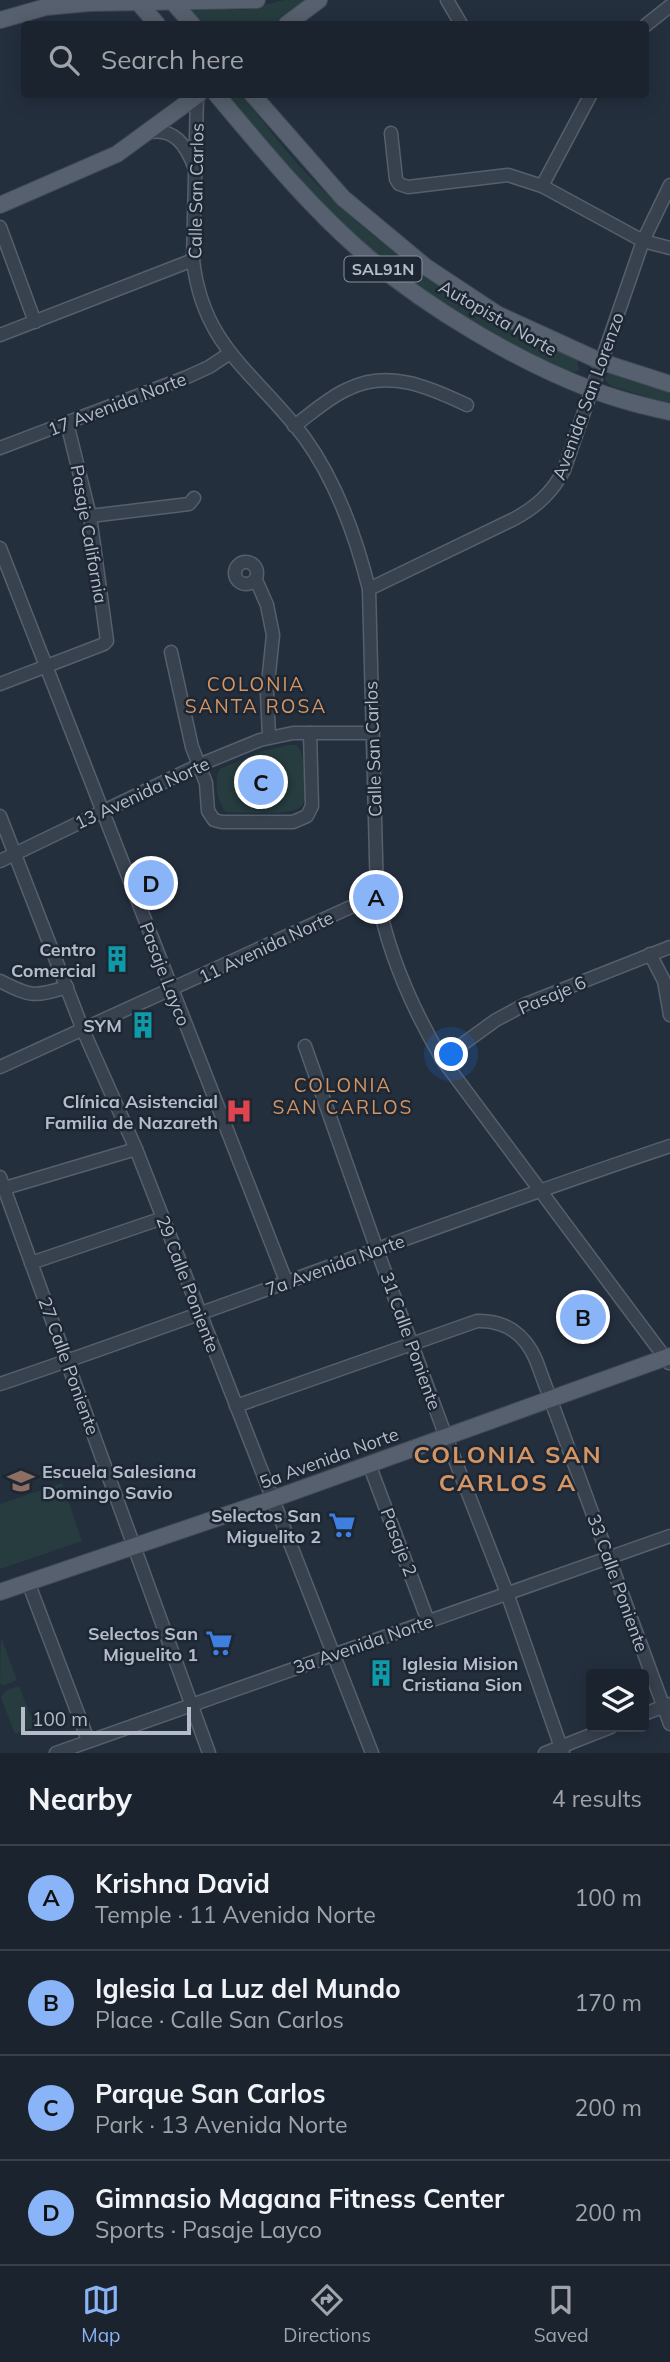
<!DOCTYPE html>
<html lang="en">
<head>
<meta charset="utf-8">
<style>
  body { margin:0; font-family:Mulish,sans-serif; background:#282f3a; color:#f1f3f6 }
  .controls { position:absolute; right:21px; bottom:21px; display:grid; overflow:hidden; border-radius:7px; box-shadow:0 4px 18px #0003 }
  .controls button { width:63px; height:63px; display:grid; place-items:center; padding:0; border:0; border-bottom:2px solid #39404a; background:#1b232e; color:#f1f3f6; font:35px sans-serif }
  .scale { position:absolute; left:21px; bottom:18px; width:170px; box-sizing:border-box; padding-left:7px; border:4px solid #b4bcc9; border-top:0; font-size:19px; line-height:24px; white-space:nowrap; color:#b4bcc9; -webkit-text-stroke:5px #1d2633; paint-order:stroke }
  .you { position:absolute; left:452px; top:1055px; width:24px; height:24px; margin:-18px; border:5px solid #fff; border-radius:50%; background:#1a73e8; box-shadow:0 0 0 10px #1a73e833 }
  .badge { display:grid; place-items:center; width:46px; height:46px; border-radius:50%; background:#8ab4f8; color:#111; font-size:23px; font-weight:700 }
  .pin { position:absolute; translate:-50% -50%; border:4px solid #fff; box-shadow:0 2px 7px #0006 }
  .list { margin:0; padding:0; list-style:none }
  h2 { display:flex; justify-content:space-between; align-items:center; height:91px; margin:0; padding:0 28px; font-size:30px }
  h2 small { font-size:23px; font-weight:400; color:#a0a4aa }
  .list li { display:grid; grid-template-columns:46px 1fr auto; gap:21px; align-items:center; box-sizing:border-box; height:105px; padding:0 28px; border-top:2px solid #39404a }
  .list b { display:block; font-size:26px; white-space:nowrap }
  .list p { margin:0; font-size:23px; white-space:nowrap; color:#a0a4aa }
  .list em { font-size:23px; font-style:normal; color:#a0a4aa }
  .icon { flex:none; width:38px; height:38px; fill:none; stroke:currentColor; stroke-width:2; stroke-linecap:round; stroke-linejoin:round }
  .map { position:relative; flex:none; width:670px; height:1753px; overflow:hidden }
  .search { position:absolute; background:#1b232e; box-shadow:0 4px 18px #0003; left:21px; right:21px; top:21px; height:77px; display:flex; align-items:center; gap:18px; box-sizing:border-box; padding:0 24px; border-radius:7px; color:#a0a4aa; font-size:26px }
  .sheet { height:511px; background:#1b232e }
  nav { display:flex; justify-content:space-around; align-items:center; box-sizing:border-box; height:98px; border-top:2px solid #39404a; background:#1b232e; font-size:19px; color:#a0a4aa }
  nav a { display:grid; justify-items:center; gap:4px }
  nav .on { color:#8ab4f8 }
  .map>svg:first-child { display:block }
  .green { fill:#263c3f }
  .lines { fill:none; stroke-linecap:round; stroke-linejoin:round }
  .minor-casing { stroke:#565f6c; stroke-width:15 }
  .major-casing { stroke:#414a57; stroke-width:18 }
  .minor { stroke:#38414e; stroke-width:12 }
  .major { stroke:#56606e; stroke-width:16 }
  .labels { text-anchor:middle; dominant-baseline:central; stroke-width:5; stroke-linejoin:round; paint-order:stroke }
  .shield { fill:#1d2633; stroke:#878f9c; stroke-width:2 }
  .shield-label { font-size:16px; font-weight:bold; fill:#b4bcc9 }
  .street-label { font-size:18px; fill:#b4bcc9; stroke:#1d2633 }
  .poi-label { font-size:18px; font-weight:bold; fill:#b4bcc9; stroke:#1d2633; text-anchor:end }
  .neighbourhood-label { font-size:19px; letter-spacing:2px; fill:#d59563; stroke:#1d2633 }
  .district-label { font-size:24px; font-weight:bold; letter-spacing:2px; fill:#d59563; stroke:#1d2633 }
</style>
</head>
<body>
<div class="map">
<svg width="670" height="1753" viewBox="0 0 670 1753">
  <rect width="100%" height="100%" fill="#242f3e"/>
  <!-- green -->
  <g class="green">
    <polygon points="284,0 309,0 277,24 197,24 188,11 193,9 244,10"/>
    <path d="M223 95H241C264 122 285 151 310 177 387 257 477 314 577 360L579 370 575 372 566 371 487 331 441 303 387 264 328 213Z"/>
    <polygon points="612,373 670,391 670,404 611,386 605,380 608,374"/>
    <path d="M288 745H296C305 753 303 765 304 777 304 785 307 797 303 804 296 818 241 812 226 812 217 802 213 780 220 769L263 751Z"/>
    <polygon points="62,1483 82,1541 0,1569 0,1504"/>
    <polygon points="1,1637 17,1680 3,1686 0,1683"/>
    <polygon points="19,1686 35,1727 15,1734 1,1698 5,1691"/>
  </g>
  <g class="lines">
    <defs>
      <g id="minor">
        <polyline points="447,0 461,24"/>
        <polyline points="646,25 670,6"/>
        <path d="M197 96 193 260C203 348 256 373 304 437 336 481 356 537 369 589L377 895C388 954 412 1008 442 1059L669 1363"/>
        <path d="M150 132C175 128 186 146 194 166"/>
        <polyline points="391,133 396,179 399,184 408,187 508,175 542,186 643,241 670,248"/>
        <polyline points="542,186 591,94"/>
        <polyline points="0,227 35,322"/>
        <polyline points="0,335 193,260"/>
        <path d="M294 426C311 414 329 397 348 389 389 369 429 387 467 405"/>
        <polyline points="0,448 187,377 209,367 230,353"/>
        <polyline points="90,516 189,504 194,498"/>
        <polyline points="0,548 286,1281"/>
        <circle cx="246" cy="573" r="11"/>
        <polyline points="256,580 267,605 273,635 267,693 269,737"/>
        <path d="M369 589 514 519C536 507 552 493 564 470L643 241 670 185"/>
        <polyline points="171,652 192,747 206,783 208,811 214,820 222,822 293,822 307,816 312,806 310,733"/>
        <polyline points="0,684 104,644 107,641 90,516 67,423"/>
        <polyline points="0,816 83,1030 136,1149 372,1753"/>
        <polyline points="0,861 199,765 260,740 293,733 372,733"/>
        <polyline points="650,954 664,981 670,1015"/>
        <path d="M0 981C31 997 34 997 67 987"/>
        <polyline points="305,1046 377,1250 446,1437 507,1593 563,1753"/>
        <polyline points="442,1059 496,1020 526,1004 670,947"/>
        <polyline points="0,1067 377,895"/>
        <polyline points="0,1177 209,1753"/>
        <polyline points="5,1188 136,1149"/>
        <polyline points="31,1263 163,1218"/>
        <path d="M0 1384C224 1308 445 1221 670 1146"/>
        <path d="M236 1406 477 1321C505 1320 525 1334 536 1360L670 1724"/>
        <polyline points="369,1464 428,1621"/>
        <polyline points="28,1582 88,1740"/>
        <polyline points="644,1714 670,1704"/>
        <polyline points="56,1753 670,1536"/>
        <polyline points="545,1753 611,1727"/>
      </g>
      <g id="major">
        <polyline points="136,0 157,24"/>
        <polyline points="171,0 192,24"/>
        <polyline points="0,20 46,7 89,3 257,0"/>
        <polyline points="287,24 319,0"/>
        <path d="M216 94C264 151 312 210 369 258 430 309 518 362 593 390 618 400 644 406 670 412"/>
        <polyline points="252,94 343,198 426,267 497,314 602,362 670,384"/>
        <polyline points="0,205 117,154 199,94"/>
        <polyline points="0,1592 273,1499 670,1356"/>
      </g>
    </defs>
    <!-- minor casing -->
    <use href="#minor" class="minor-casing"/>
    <!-- major casing -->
    <use href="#major" class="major-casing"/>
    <!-- minor -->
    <use href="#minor" class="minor"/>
    <!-- major -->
    <use href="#major" class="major"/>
  </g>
  <!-- icons -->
  <defs>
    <symbol id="building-bare" viewBox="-9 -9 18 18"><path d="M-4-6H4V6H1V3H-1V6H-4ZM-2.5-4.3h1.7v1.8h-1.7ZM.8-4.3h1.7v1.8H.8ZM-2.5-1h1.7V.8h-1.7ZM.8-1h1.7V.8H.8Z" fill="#0f9aa8" stroke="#1d2633" stroke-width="2.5" paint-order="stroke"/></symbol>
    <symbol id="hospital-bare" viewBox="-9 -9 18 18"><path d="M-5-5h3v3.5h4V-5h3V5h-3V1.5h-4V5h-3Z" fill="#e0444e" stroke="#1d2633" stroke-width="2.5" paint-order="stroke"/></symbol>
    <symbol id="school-bare" viewBox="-9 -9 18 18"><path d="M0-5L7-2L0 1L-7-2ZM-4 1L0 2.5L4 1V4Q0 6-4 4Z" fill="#8d6e63" stroke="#1d2633" stroke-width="2.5" paint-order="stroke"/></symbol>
    <symbol id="supermarket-bare" viewBox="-9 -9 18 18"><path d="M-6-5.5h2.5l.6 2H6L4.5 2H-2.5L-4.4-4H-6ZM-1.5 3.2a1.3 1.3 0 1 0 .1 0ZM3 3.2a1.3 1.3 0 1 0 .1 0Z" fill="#3f7fe0" stroke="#1d2633" stroke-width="2.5" paint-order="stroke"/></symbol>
  </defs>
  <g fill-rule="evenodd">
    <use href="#building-bare" x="98" y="940" width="38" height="38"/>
    <use href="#building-bare" x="124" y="1006" width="38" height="38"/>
    <use href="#hospital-bare" x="220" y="1092" width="38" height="38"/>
    <use href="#school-bare" x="2" y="1462" width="38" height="38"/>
    <use href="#supermarket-bare" x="323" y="1506" width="38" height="38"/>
    <use href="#supermarket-bare" x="200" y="1624" width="38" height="38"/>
    <use href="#building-bare" x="362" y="1654" width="38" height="38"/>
  </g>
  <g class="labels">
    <!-- shield labels -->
    <rect class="shield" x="344.5" y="256.5" width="77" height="25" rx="5"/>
    <g class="shield-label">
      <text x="383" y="269">SAL91N</text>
    </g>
    <!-- street labels -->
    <g class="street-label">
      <text transform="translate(196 191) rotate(-89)">Calle San Carlos</text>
      <text transform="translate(498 318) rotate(30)">Autopista Norte</text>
      <text transform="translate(588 396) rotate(-70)">Avenida San Lorenzo</text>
      <text transform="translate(117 404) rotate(-21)">17 Avenida Norte</text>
      <text transform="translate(89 534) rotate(80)">Pasaje California</text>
      <text transform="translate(373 749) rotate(-92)">Calle San Carlos</text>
      <text transform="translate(142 793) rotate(-25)">13 Avenida Norte</text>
      <text transform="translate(266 947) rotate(-25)">11 Avenida Norte</text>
      <text transform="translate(165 974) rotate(69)">Pasaje Layco</text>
      <text transform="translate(552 995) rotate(-23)">Pasaje 6</text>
      <text transform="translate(335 1265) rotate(-20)">7a Avenida Norte</text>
      <text transform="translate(188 1284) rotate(69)">29 Calle Poniente</text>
      <text transform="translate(411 1341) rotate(70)">31 Calle Poniente</text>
      <text transform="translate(69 1366) rotate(70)">27 Calle Poniente</text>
      <text transform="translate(329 1458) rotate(-20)">5a Avenida Norte</text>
      <text transform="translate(399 1542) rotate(69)">Pasaje 2</text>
      <text transform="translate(618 1583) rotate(70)">33 Calle Poniente</text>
      <text transform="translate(363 1644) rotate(-19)">3a Avenida Norte</text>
    </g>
    <!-- poi labels -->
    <g class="poi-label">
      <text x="96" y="949">Centro<tspan x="96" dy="21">Comercial</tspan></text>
      <text x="122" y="1025">SYM</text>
      <text x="218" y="1101">Clínica Asistencial<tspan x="218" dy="21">Familia de Nazareth</tspan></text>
      <text x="42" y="1471" text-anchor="start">Escuela Salesiana<tspan x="42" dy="21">Domingo Savio</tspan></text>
      <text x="321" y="1515">Selectos San<tspan x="321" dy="21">Miguelito 2</tspan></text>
      <text x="198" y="1633">Selectos San<tspan x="198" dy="21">Miguelito 1</tspan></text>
      <text x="402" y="1663" text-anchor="start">Iglesia Mision<tspan x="402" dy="21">Cristiana Sion</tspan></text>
    </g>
    <!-- neighbourhood labels -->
    <g class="neighbourhood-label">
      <text x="256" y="684">COLONIA<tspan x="256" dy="22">SANTA ROSA</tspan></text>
      <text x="343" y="1085">COLONIA<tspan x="343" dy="22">SAN CARLOS</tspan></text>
    </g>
    <!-- district labels -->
    <g class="district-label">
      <text x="508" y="1454">COLONIA SAN<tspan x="508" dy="28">CARLOS A</tspan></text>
    </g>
  </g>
</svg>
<div class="controls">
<button><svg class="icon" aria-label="layers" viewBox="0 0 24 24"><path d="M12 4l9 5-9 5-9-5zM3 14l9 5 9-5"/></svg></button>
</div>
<div class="scale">100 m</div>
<div class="you"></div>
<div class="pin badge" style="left:376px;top:897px">A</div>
<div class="pin badge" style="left:583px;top:1317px">B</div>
<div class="pin badge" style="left:261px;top:782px">C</div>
<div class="pin badge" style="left:151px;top:883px">D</div>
<div class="search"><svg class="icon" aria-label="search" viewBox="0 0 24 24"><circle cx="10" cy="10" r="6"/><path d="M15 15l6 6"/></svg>Search here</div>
</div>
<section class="sheet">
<h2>Nearby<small>4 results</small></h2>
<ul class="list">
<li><span class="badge">A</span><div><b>Krishna David</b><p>Temple · 11 Avenida Norte</p></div><em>100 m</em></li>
<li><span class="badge">B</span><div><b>Iglesia La Luz del Mundo</b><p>Place · Calle San Carlos</p></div><em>170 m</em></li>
<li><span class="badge">C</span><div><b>Parque San Carlos</b><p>Park · 13 Avenida Norte</p></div><em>200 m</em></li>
<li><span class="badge">D</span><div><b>Gimnasio Magana Fitness Center</b><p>Sports · Pasaje Layco</p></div><em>200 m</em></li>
</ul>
</section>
<nav>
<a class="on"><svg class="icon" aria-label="map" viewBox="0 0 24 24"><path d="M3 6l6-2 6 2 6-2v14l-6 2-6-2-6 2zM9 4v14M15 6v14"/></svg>Map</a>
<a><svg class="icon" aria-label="directions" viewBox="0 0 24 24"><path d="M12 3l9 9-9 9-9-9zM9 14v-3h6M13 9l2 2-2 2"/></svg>Directions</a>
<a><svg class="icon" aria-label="saved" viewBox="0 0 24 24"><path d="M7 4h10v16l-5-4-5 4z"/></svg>Saved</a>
</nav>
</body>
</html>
